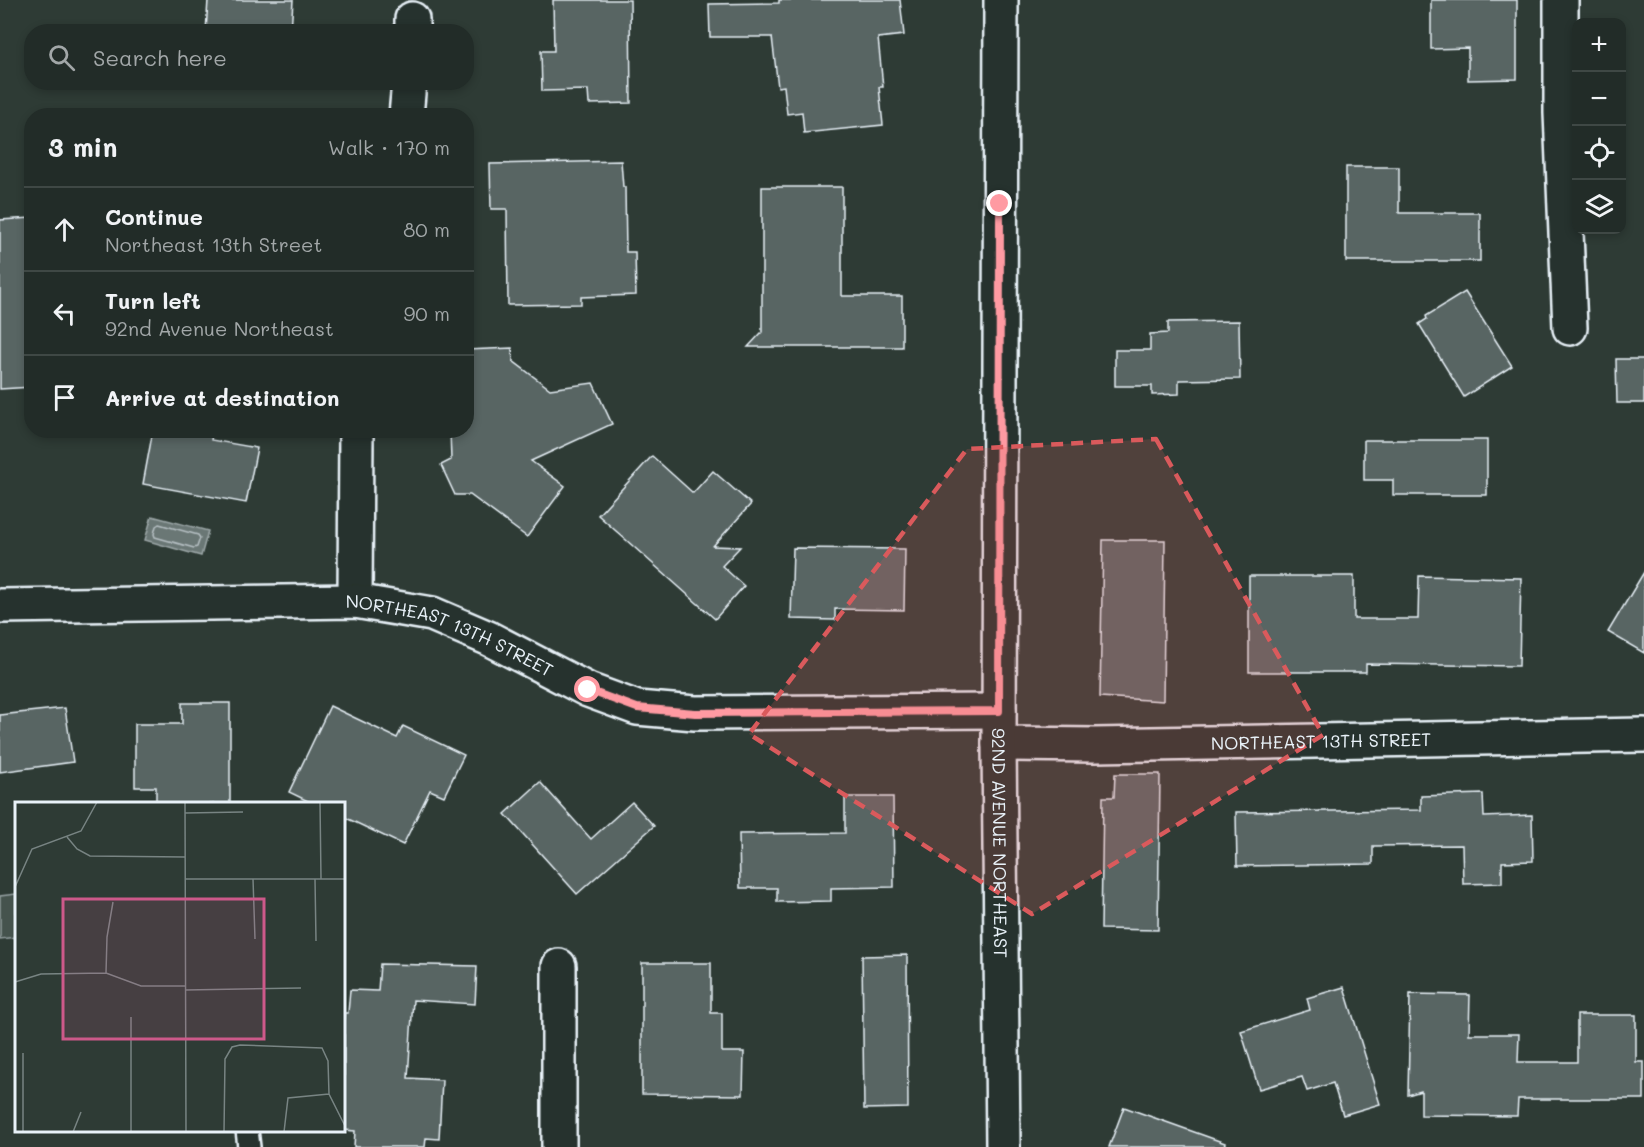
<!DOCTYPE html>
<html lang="en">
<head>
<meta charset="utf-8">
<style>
  body { margin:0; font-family:Mali,sans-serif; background:#2a3430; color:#f1f3f6 }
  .controls { position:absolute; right:18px; top:18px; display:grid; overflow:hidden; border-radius:12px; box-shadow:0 3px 9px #0003 }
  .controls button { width:54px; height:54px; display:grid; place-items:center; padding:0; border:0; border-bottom:2px solid #3f4845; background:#222c28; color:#f1f3f6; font:30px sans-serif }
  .stop { position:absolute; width:18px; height:18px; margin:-14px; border:4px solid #ff9aa2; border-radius:50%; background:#fff }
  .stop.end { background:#ff9aa2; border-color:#fff; box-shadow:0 2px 6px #0008 }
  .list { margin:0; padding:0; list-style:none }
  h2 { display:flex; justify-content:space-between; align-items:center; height:78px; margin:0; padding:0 24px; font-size:26px }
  h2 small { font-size:20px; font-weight:400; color:#a2a7a8 }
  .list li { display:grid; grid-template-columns:39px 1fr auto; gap:18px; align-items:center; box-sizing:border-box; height:84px; padding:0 24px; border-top:2px solid #3f4845 }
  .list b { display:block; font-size:22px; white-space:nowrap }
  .list p { margin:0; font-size:20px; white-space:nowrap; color:#a2a7a8 }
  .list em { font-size:20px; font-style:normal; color:#a2a7a8 }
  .icon { flex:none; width:33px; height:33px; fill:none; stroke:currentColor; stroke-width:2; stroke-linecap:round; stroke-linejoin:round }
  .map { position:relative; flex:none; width:1644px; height:1147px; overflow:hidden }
  .search { position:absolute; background:#222c28; box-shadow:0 3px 9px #0003; left:24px; top:24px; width:450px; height:66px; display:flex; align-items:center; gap:15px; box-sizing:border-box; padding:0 21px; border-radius:24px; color:#a2a7a8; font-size:22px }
  .panel { position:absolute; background:#222c28; box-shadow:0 3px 9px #0003; left:24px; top:108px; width:450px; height:330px; border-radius:24px }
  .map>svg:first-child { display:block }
  .green { fill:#45524e; stroke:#96a2a3; stroke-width:1.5 }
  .water { fill:#6b7775; stroke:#9da8a9; stroke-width:1.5 }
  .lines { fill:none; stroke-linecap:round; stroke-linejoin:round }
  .shore { stroke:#b6c0c4; stroke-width:1.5 }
  .building { fill:#596563; stroke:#e8f1f8; stroke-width:1.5 }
  .service-casing { stroke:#e8f1f8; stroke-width:26 }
  .minor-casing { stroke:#e8f1f8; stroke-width:38 }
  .secondary-casing { stroke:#e8f1f8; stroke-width:38 }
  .service { stroke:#26332d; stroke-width:21 }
  .minor { stroke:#26332d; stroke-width:33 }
  .secondary { stroke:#26332d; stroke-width:33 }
  .route { stroke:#ff9aa2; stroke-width:8 }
  .marked { fill:#da5a5c; fill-opacity:0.2; stroke:#da5a5c; stroke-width:4.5; stroke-dasharray:12 8; stroke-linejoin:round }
  .labels { text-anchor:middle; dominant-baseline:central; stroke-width:6; stroke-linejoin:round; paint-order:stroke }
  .street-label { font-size:18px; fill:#e8f1f8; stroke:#26332d }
  .inset-road { fill:none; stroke:#788483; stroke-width:1.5 }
  .view { fill:#cd598a; fill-opacity:0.15; stroke:#cd598a; stroke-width:3 }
  .inset-edge { fill:none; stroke:#e8f1f8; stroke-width:3 }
</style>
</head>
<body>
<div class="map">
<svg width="1644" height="1147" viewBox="0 0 1644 1147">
  <rect width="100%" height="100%" fill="#2e3b35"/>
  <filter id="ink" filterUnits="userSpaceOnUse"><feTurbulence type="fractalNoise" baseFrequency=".0167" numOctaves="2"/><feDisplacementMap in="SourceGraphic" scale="12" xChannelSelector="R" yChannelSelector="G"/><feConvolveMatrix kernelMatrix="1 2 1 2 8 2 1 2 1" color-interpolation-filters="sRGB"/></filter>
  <g filter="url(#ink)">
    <!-- green -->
    <polygon class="green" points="16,894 16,937 0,939 0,896"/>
    <!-- water -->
    <polygon class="water" points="152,516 208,531 201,556 145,540"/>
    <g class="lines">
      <!-- shore -->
      <polygon class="shore" points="159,524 198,535 200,538 197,547 194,548 155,537 154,534 156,526"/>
    </g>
    <!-- building -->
    <g class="building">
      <polygon points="208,0 293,0 291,32 206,32"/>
      <polygon points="553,0 630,0 631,103 589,104 588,90 542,91 541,51 554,51"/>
      <polygon points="779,0 900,0 904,35 878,38 883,87 879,87 883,125 804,133 802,112 787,114 784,86 778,87 772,37 710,37 709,4 779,3"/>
      <polygon points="1431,0 1517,0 1517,79 1468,80 1468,48 1431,49"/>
      <polygon points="621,161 623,187 625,187 626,252 635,252 636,295 581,297 581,304 508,305 507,209 491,209 490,164"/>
      <polygon points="1346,167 1399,167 1399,213 1480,213 1480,261 1346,261"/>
      <polygon points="762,187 842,187 842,296 902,296 902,347 748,347 762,332"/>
      <polygon points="32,218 32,387 0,389 0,220"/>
      <polygon points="1465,292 1512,366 1464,397 1419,324 1427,319 1426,316"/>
      <polygon points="1239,321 1240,379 1179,380 1179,394 1152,395 1152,386 1115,386 1115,350 1150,350 1150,334 1168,333 1168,322"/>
      <polygon points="512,348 513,361 550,389 593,383 612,424 531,461 565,486 527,537 470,495 455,495 441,465 451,460 450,430 466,430 466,350"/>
      <polygon points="1616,359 1644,359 1644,403 1617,403"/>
      <polygon points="153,430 213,430 211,440 257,448 246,503 143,484"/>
      <polygon points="1364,440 1487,440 1487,495 1393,495 1393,480 1364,480"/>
      <polygon points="652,456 693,493 713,471 751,504 713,546 740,547 722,566 744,586 715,619 598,515"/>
      <polygon points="1103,540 1165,540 1163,701 1100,697"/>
      <polygon points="793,548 905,549 904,610 835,609 835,620 791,619"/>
      <polygon points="1644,572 1644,653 1608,632"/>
      <polygon points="1249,576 1354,576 1354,619 1418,619 1419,576 1521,578 1519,666 1366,664 1366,672 1249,672"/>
      <polygon points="182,703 230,703 230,804 156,804 156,787 135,787 135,724 182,724"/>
      <polygon points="330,706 397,738 403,726 464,755 444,796 430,790 403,845 344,817 344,804 314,804 289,792"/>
      <polygon points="65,708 73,762 0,772 0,715"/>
      <polygon points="1115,774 1160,774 1158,930 1101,929 1103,797 1114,797"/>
      <polygon points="540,782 591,839 632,802 654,826 577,894 505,814"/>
      <polygon points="1483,794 1484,817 1532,815 1533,861 1502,862 1502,883 1463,884 1462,845 1373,846 1373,864 1237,866 1236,812 1421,810 1421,796"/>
      <polygon points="845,797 893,797 894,887 831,888 831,901 777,902 777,888 740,888 739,834 845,833"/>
      <polygon points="907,955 908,1108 864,1109 862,956"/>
      <polygon points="642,963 711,963 711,1013 722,1013 722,1052 744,1052 743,1095 642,1094"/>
      <polygon points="380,964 477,966 475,1004 413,1000 408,1078 442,1080 439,1139 426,1138 425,1147 354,1147 355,1131 344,1130 344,1013 348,1013 350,990 378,991"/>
      <polygon points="1344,987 1380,1104 1343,1115 1333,1083 1307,1091 1302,1077 1259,1089 1241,1031 1310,1010 1307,998"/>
      <polygon points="1410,994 1470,995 1469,1034 1519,1034 1518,1062 1577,1062 1577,1015 1636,1015 1636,1062 1644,1062 1644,1099 1518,1099 1517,1116 1421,1115 1421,1091 1408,1095"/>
      <polygon points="1124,1107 1225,1143 1224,1147 1109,1147"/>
    </g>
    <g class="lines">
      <defs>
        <polyline id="service" points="247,1130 249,1147"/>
        <g id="minor">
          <polyline points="1561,0 1561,113 1570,328"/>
          <polyline points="412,32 412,19"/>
          <polyline points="406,116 409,82"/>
          <polyline points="355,601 356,430"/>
          <path id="s1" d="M0 606 355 601 432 614 488 638 588 690 637 708 695 713 999 711"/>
          <path id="s2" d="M999 744 1095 745 1644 735"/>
          <polyline points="559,966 559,1147"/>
        </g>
        <g id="secondary">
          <path id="s3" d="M1001 0 999 744 1003 1147"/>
        </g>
      </defs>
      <!-- service casing -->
      <use href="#service" class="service-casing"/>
      <!-- minor casing -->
      <use href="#minor" class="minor-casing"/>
      <!-- secondary casing -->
      <use href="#secondary" class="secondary-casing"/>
      <!-- service -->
      <use href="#service" class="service"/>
      <!-- minor -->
      <use href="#minor" class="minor"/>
      <!-- secondary -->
      <use href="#secondary" class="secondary"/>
    </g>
  </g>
  <g class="lines" filter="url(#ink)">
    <!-- route -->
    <polyline class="route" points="588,690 637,708 695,713 999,711 1000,204"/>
  </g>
  <!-- marked area -->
  <path class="marked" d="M1156 439 1323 735 1032 914 749 734 967 449Z"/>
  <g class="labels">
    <!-- street labels -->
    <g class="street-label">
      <text stroke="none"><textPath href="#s1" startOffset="456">NORTHEAST 13TH STREET</textPath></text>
      <text stroke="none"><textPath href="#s2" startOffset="322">NORTHEAST 13TH STREET</textPath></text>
      <text stroke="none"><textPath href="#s3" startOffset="843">92ND AVENUE NORTHEAST</textPath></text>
    </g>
  </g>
  <!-- overview -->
  <g transform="translate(15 802)">
    <rect width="330" height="330" fill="#2e3b35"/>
    <path class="inset-road" d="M170 0 171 330M305 0 306 77M170 11 228 10M52 35 62 47 75 54 170 55M170 77H330M238 77 240 137M300 77 301 139M0 85 17 47 66 29 82 0M91 171 92 135 98 100M0 180 26 172 91 171 126 184H170M170 188 286 186M116 215V330M8 251V330M58 330 66 310M209 330 210 257 217 245 225 243 307 246 313 259 314 292 330 324M269 330 273 296 314 292"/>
    <path class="view" d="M48 97H249V237H48Z"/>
    <rect width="330" height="330" class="inset-edge"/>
  </g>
</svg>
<div class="controls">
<button>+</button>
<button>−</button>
<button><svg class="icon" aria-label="locate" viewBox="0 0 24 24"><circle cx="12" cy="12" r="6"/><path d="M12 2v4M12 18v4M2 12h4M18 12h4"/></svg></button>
<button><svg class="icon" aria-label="layers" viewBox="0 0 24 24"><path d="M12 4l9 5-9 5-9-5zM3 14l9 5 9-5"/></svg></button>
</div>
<div class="stop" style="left:588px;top:690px"></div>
<div class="stop end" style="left:1000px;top:204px"></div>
<div class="search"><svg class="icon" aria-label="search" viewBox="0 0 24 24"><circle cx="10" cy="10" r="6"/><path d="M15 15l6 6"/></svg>Search here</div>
<section class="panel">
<h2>3 min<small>Walk · 170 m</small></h2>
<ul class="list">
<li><svg class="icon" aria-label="ahead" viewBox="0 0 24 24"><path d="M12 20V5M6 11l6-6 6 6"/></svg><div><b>Continue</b><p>Northeast 13th Street</p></div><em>80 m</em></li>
<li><svg class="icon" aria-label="left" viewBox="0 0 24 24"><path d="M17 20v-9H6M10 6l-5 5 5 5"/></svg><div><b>Turn left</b><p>92nd Avenue Northeast</p></div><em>90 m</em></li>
<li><svg class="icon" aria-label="arrive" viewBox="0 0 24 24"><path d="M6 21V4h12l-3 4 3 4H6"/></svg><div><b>Arrive at destination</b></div></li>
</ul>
</section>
</div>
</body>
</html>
